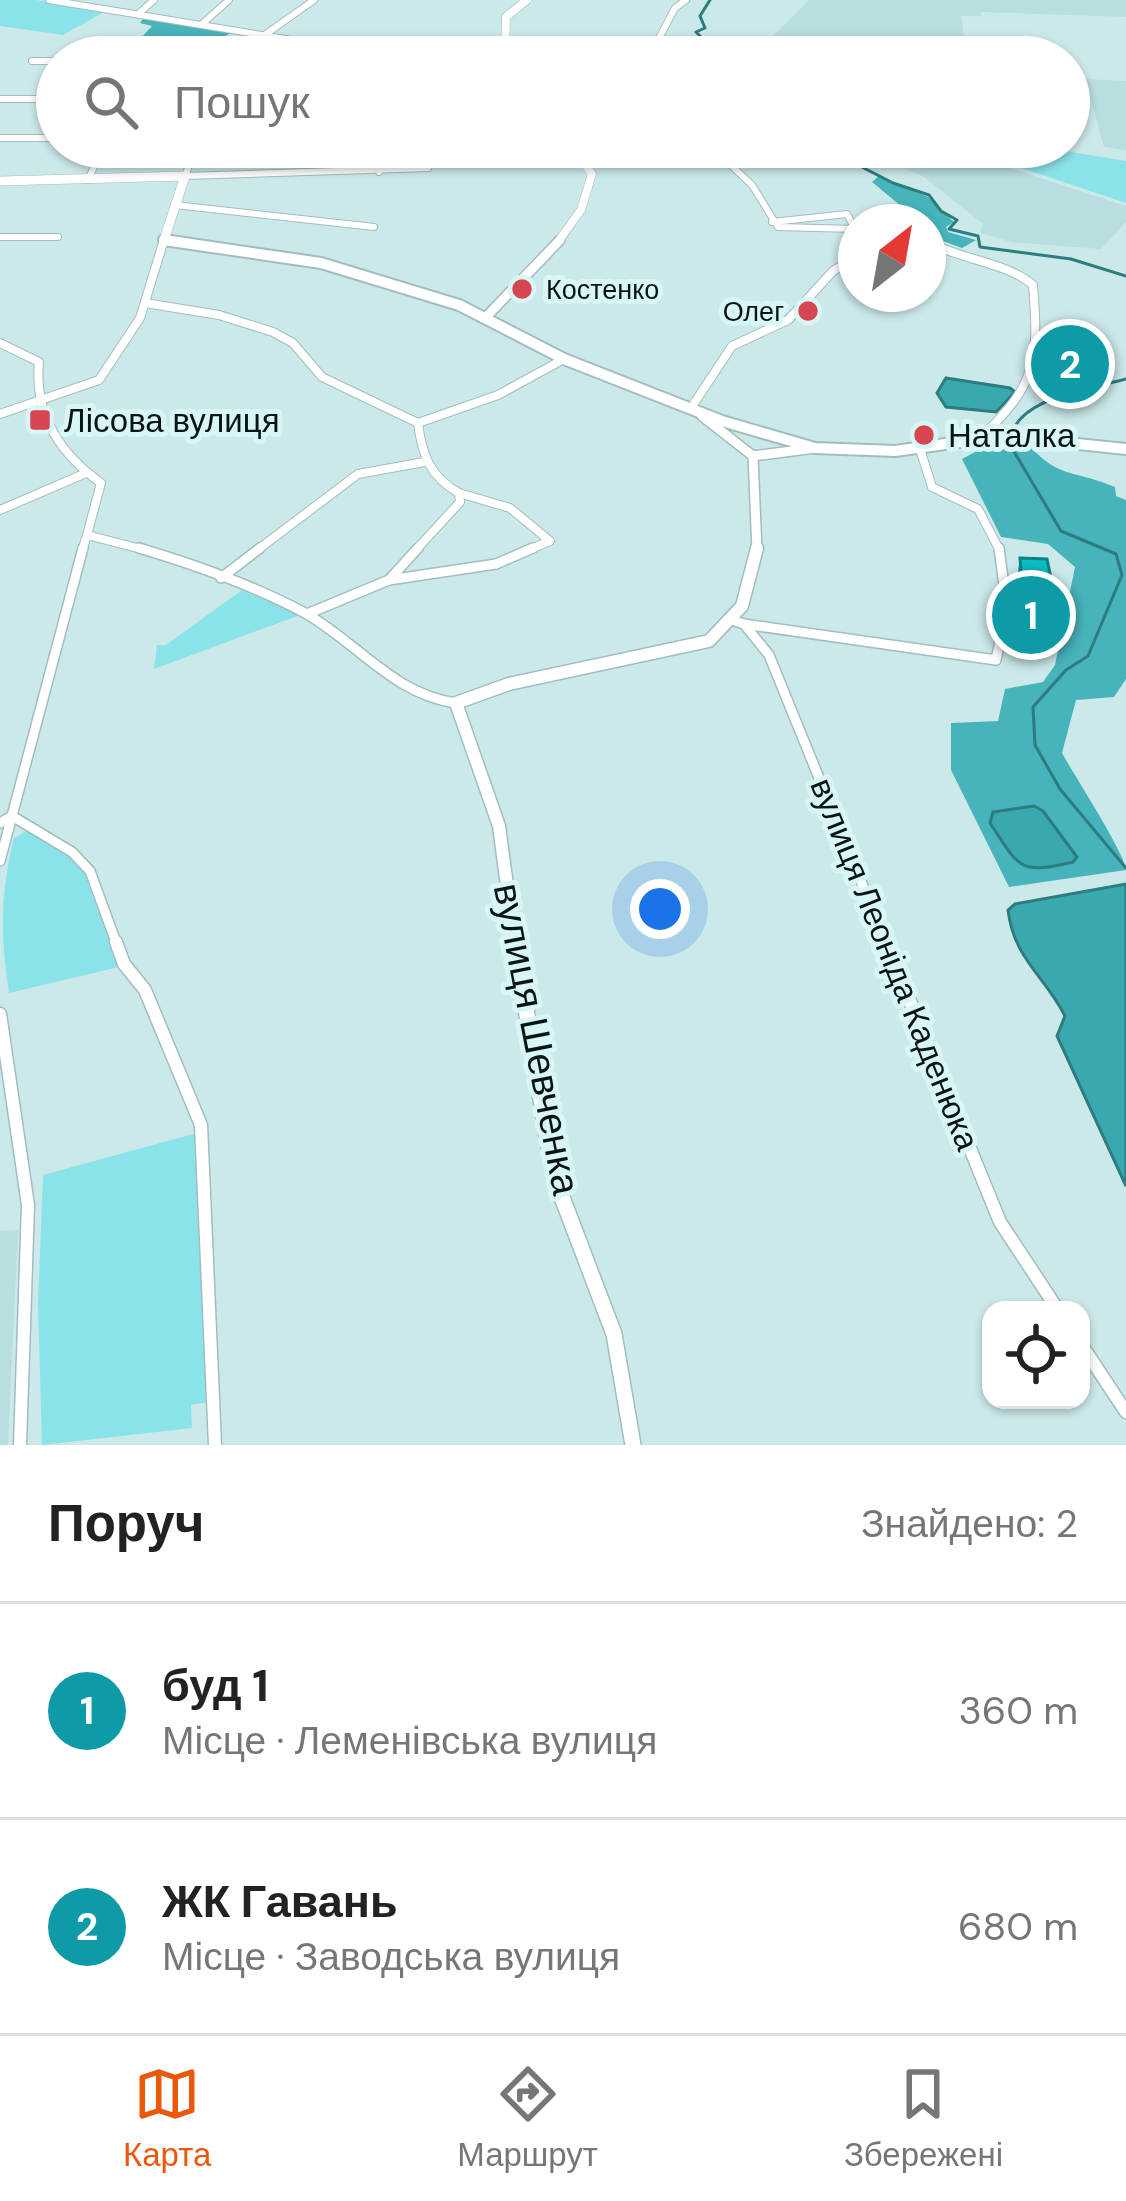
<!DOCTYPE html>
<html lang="uk">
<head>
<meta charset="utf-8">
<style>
  body { margin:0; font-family:"DM Sans",sans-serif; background:#f2f2f2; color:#222 }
  .controls { position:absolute; right:36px; bottom:36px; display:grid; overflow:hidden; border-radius:24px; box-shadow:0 3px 9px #0004 }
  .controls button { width:108px; height:108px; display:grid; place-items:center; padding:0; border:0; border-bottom:3px solid #e0e0e0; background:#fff; color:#222; font:60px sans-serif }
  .compass { position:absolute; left:838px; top:204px; width:108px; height:108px; border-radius:50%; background:#fff; box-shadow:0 3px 9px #0004; rotate:31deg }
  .you { position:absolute; left:660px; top:909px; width:42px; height:42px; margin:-30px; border:9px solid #fff; border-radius:50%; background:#1a73e8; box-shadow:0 0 0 18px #1a73e833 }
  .badge { display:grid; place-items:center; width:78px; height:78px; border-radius:50%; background:#ea580c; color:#fff; font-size:39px; font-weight:700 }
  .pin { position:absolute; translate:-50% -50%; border:6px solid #fff; box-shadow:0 3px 12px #0006 }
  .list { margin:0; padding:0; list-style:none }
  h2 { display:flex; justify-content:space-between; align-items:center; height:156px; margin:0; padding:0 48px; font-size:51px }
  h2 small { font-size:39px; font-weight:400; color:#767676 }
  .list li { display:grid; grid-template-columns:78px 1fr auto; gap:36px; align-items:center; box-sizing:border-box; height:216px; padding:0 48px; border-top:3px solid #e0e0e0 }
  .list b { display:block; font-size:45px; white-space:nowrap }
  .list p { margin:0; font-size:39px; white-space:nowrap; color:#767676 }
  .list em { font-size:39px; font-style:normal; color:#767676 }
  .icon { flex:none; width:66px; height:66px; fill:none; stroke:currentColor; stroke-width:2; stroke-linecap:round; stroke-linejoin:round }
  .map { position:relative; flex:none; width:1126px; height:1445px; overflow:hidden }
  .search { position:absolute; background:#fff; box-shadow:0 3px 9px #0004; left:36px; right:36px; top:36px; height:132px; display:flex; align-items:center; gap:30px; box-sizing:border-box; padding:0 42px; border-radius:66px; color:#767676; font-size:45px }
  .sheet { height:588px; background:#fff }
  nav { display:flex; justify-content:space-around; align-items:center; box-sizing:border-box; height:168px; border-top:3px solid #e0e0e0; background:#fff; font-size:33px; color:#767676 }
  nav a { display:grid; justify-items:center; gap:6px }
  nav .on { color:#ea580c }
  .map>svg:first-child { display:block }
  .built { fill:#b8dee0 }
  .green { fill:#8ae3e8 }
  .forest { fill:#47b3ba }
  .water { fill:#3aa9af; stroke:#2c7c80; stroke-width:3 }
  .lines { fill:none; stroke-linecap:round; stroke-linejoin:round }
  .stream { stroke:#2c7c80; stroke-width:3 }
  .minor-far3-casing { stroke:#a2bdbf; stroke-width:8 }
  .minor-far2-casing { stroke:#a2bdbf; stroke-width:10 }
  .minor-far1-casing { stroke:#a2bdbf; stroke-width:12 }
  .minor-casing { stroke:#a2bdbf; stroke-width:15 }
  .tertiary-far3-casing { stroke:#a2bdbf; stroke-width:9 }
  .tertiary-far2-casing { stroke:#a2bdbf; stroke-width:12 }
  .tertiary-far1-casing { stroke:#a2bdbf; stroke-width:15 }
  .tertiary-casing { stroke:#a2bdbf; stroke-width:18 }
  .secondary-far1-casing { stroke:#a2bdbf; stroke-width:10 }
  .secondary-casing { stroke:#a2bdbf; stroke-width:14 }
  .minor-far3 { stroke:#fff; stroke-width:6 }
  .minor-far2 { stroke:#fff; stroke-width:8 }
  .minor-far1 { stroke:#fff; stroke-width:9 }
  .minor { stroke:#fff; stroke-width:12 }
  .tertiary-far3 { stroke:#fff; stroke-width:8 }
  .tertiary-far2 { stroke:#fff; stroke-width:9 }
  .tertiary-far1 { stroke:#fff; stroke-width:12 }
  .tertiary { stroke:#fff; stroke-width:15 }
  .secondary-far1 { stroke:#fff; stroke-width:9 }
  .secondary { stroke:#fff; stroke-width:10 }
  .wall { fill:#09a3aa }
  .shaded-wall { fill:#07848b }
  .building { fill:#0abdc6; stroke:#07848b; stroke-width:3 }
  .poi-dot { fill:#d64650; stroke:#d9f6f7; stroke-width:4.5 }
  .labels { text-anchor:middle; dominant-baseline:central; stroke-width:10; stroke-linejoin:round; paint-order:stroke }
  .far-poi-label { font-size:27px; fill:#0a1414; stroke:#d9f6f7; text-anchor:start }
  .poi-label { font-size:33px; fill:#0a1414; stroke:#d9f6f7; text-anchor:start }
  .street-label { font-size:33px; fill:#0a1414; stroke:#d9f6f7 }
  .near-street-label { font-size:39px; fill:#0a1414; stroke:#d9f6f7 }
</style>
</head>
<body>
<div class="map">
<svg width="1126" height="1445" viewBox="0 0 1126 1445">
  <rect width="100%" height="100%" fill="#cce9ea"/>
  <!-- built -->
  <g class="built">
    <polygon points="809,0 1126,0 1126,17 981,12 981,16 961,16 967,57 751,57"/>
    <polygon points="1085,79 1126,81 1126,150 1104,147"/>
    <polygon points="857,147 946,147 1126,206 1126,222 1101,249 1011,242 980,233 983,224 924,177"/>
    <polygon points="18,1230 8,1445 0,1445 0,1231"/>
  </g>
  <!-- green -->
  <g class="green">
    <polygon points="0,0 36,0 106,11 63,35 0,26"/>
    <polygon points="958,147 1040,147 1126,161 1126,203"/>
    <polygon points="242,590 300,615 154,669 157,645 166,645"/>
    <path d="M30 829 81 864 119 967 9 993C0 933 0 896 14 838Z"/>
    <polygon points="197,1133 208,1402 191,1405 192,1428 42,1445 38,1305 43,1175"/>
  </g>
  <!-- forest -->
  <g class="forest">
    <path d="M144 18 234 31C202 51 150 61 118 47L140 39 152 26 140 23Z"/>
    <polygon points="879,176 928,197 954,222 946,227 948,232 976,240 962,248 932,237 937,230 928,227 928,222 875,222 894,215 901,206 872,182"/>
    <path d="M989 440 1026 442C1059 480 1073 469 1115 487L1116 496 1126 500V679L1114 697 1076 700 1062 753C1074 775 1126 855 1126 870L1009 887 951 770V723L998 721 1005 689 1043 682 1055 665 1075 567 1048 544 1001 537 962 459 977 451 975 442Z"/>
  </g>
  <!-- water -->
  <g class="water">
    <polygon points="946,378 1010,388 1015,392 996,412 946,407 937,393"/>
    <path d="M1034 806 1043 811 1077 857 1073 862C1018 875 1020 868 990 823L993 812Z"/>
    <path d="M1126 884V1186L1057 1036 1065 1016C1044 975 1014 959 1008 910L1015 904Z"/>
  </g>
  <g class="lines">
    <!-- stream -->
    <g class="stream">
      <polyline points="675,57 703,39 696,32 705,28 700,16 710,0"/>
      <polyline points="823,147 893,183 929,195 941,211 957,220 949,229 978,236 980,247 1071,259 1126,276"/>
      <path d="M1126 379C1091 389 1014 397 1009 443L1061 531 1116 554 1122 575 1088 656 1066 670 1033 707 1035 745 1060 789 1126 868"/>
    </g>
    <defs>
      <g id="minor-far3">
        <polyline points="49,0 335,47 382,48 391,57"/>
        <polyline points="138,14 154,0"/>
        <polyline points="202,24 229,0"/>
        <polyline points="266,34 314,0"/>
        <polyline points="649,57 675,8 686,0"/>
        <polyline points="32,61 57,61"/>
        <polyline points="0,99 57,99"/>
        <polyline points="0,138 57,138"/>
        <polyline points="196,147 185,176 428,168 426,147"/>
        <polyline points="376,147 379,172"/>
        <polyline points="712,147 752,185 778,227 856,229"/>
        <polyline points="88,180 103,147"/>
        <polyline points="175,205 374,227"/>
        <polyline points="772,222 847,214 855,229"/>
        <polyline points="0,237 58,237"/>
      </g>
      <g id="minor-far2">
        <path d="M928 242C962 260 1008 263 1033 285 1039 359 1037 385 981 437"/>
        <polyline points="145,303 219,315 273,332 293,343 322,377 418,423"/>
        <path d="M0 343 39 362C34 414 59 453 101 483L87 535 149 551"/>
        <polyline points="691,408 732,346 788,320 833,271 856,257"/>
        <polyline points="0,414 99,380 140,318 164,240"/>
        <polyline points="418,423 498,395 564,359"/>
        <polyline points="920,449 932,487 978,509 1000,551"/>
        <polyline points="459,493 510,508 550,541 526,551"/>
        <polyline points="0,510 86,473"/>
        <polyline points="82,551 87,535"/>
        <polyline points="256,551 358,474 424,462"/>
        <path d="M415 551 460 502 459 493C430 477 422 455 418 423"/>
      </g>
      <g id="minor-far1">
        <path d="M139 548C196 565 253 585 305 613 358 643 393 694 456 703"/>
        <polyline points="221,578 260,548"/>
        <polyline points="389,580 496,564 533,548"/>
        <polyline points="307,614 389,580 418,548"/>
        <polyline points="735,621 744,624 769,655 887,945"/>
        <polyline points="744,624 996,660 1007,608 999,548"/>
        <polyline points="0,823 12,816 83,548"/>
        <polyline points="0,861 12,816 72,852 90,871 117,945"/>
      </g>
      <g id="minor">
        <polyline points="116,942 124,964 145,990 201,1125 215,1445"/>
        <polyline points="886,942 1000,1222 1058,1310"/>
        <polyline points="0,1014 28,1205 20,1445"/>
        <polyline points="1081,1344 1126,1412"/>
      </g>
      <g id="tertiary-far3">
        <polyline points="505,57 506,17 527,0"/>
        <polyline points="557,243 581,210 592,174 572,147"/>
      </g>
      <g id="tertiary-far2">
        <polyline points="486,317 560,240"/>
        <polyline points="702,416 753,456 757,551"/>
        <polyline points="753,456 815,448"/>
      </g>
      <polyline id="tertiary-far1" points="515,945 499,826 456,703 509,684 709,641 742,606 757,548"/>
      <polyline id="tertiary" points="515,942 548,1142 560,1192 614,1334 633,1445"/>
      <polyline id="secondary-far1" points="0,181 185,176 164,240 184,243"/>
      <polyline id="secondary" points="164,240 321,263 459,305 564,359 722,421 815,448 895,451 1002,436 1126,449"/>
    </defs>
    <!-- minor-far3 casing -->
    <use href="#minor-far3" class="minor-far3-casing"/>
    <!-- minor-far2 casing -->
    <use href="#minor-far2" class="minor-far2-casing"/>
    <!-- minor-far1 casing -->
    <use href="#minor-far1" class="minor-far1-casing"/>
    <!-- minor casing -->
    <use href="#minor" class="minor-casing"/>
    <!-- tertiary-far3 casing -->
    <use href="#tertiary-far3" class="tertiary-far3-casing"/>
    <!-- tertiary-far2 casing -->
    <use href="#tertiary-far2" class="tertiary-far2-casing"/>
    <!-- tertiary-far1 casing -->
    <use href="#tertiary-far1" class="tertiary-far1-casing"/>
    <!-- tertiary casing -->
    <use href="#tertiary" class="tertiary-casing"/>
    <!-- secondary-far1 casing -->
    <use href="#secondary-far1" class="secondary-far1-casing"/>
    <!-- secondary casing -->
    <use href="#secondary" class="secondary-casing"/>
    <!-- minor-far3 -->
    <use href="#minor-far3" class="minor-far3"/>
    <!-- minor-far2 -->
    <use href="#minor-far2" class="minor-far2"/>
    <!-- minor-far1 -->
    <use href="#minor-far1" class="minor-far1"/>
    <!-- minor -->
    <use href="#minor" class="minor"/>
    <!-- tertiary-far3 -->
    <use href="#tertiary-far3" class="tertiary-far3"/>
    <!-- tertiary-far2 -->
    <use href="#tertiary-far2" class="tertiary-far2"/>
    <!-- tertiary-far1 -->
    <use href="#tertiary-far1" class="tertiary-far1"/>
    <!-- tertiary -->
    <use href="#tertiary" class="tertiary"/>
    <!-- secondary-far1 -->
    <use href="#secondary-far1" class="secondary-far1"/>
    <!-- secondary -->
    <use href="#secondary" class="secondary"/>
  </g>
  <!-- wall -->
  <g class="wall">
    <polygon points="1085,334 1077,368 1065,376 1036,377 1039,357"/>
    <polygon points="1020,558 1053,588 1051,602 1042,601 1039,628 1021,626 1018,571"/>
  </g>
  <!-- shaded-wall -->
  <polygon class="shaded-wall" points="1085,334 1077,368 1065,376 1068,355"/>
  <!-- building -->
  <g class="building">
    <polygon points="1069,332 1085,334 1080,347 1068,355 1039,357 1066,344"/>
    <polygon points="1020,558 1047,559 1053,588 1043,587 1042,614 1024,612"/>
  </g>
  <!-- markers -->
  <g class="poi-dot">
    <circle cx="522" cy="289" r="12"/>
    <circle cx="808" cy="311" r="12"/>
    <rect x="28" y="408" width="24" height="24" rx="6"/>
    <circle cx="924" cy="435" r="12"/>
  </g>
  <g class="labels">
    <!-- far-poi labels -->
    <g class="far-poi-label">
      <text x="546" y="289">Костенко</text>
      <text x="784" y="311" text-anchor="end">Олег</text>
    </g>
    <!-- poi labels -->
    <g class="poi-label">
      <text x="64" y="420">Лісова вулиця</text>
      <text x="948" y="435">Наталка</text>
    </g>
    <!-- street labels -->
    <g class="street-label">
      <text transform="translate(895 964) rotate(68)">вулиця Леоніда Каденюка</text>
    </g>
    <!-- near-street labels -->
    <g class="near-street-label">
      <text transform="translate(537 1039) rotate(79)">вулиця Шевченка</text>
    </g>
  </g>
</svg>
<div class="controls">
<button><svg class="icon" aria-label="locate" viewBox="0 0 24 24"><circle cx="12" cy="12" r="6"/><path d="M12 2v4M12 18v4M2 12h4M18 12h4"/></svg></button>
</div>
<svg class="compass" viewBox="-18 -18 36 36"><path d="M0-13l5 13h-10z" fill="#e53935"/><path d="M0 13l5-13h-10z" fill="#767676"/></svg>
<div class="you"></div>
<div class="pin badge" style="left:1031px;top:615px;background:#0f9aa8">1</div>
<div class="pin badge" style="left:1070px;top:364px;background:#0f9aa8">2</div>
<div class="search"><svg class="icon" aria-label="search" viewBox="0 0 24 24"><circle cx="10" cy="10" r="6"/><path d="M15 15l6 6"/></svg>Пошук</div>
</div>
<section class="sheet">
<h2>Поруч<small>Знайдено: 2</small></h2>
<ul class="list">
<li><span class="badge" style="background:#0f9aa8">1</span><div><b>буд 1</b><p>Місце · Леменівська вулиця</p></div><em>360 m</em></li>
<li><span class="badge" style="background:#0f9aa8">2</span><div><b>ЖК Гавань</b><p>Місце · Заводська вулиця</p></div><em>680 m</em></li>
</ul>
</section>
<nav>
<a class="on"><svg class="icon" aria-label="map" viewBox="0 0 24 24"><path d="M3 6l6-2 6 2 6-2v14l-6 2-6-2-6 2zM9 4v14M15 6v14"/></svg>Карта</a>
<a><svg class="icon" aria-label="directions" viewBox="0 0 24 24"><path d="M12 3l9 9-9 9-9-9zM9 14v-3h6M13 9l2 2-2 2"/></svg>Маршрут</a>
<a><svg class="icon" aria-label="saved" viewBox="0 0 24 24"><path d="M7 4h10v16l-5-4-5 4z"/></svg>Збережені</a>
</nav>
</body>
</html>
